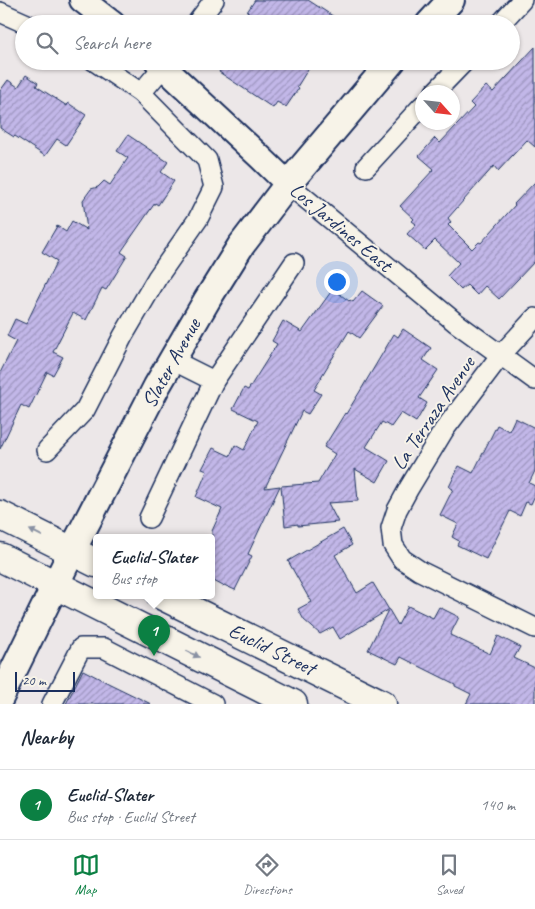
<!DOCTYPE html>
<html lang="en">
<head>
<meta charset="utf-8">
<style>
  body { margin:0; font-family:Caveat,sans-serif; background:#f2f2f3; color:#1f2937 }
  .compass { position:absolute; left:415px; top:85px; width:45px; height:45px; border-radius:50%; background:#fff; box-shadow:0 1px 4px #0004; rotate:117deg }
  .scale { position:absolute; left:15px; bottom:12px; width:60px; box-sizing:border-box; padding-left:5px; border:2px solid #1b2f5e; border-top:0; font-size:14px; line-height:18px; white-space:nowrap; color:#1b2f5e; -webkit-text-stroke:4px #f7f3e8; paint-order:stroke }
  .you { position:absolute; left:336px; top:281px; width:18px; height:18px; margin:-12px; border:4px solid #fff; border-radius:50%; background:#1a73e8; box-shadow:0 0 0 8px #1a73e833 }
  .badge { display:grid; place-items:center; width:32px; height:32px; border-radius:50%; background:#0b8043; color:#fff; font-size:16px; font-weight:700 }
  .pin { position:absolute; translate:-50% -41px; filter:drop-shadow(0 1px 2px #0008) }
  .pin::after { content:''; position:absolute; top:26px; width:18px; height:15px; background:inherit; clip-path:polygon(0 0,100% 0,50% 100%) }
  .popup { position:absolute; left:93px; top:534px; width:122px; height:65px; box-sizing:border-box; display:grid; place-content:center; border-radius:5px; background:#fff; filter:drop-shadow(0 1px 4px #0005); font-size:16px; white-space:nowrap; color:#747a83 }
  .popup b { font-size:19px; color:#1f2937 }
  .popup::after { content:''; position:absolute; left:50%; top:100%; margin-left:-10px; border:10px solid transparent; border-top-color:#fff }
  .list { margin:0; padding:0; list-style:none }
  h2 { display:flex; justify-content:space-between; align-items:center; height:65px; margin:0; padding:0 20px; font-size:21px }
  h2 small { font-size:16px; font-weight:400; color:#747a83 }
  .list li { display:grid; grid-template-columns:32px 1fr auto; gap:15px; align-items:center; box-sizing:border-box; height:70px; padding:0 20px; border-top:1px solid #e0e1e3 }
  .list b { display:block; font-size:19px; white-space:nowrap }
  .list p { margin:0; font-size:16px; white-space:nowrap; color:#747a83 }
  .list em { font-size:16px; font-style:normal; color:#747a83 }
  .icon { flex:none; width:28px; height:28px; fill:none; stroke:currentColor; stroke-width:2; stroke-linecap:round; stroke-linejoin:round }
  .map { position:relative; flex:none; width:535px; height:704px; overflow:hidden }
  .search { position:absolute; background:#fff; box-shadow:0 1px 4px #0004; left:15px; right:15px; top:15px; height:55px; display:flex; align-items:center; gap:12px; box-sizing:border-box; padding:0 18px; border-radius:28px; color:#747a83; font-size:19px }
  .sheet { height:135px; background:#fff }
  nav { display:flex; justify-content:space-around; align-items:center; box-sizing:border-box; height:70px; border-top:1px solid #e0e1e3; background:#fff; font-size:14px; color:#747a83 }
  nav a { display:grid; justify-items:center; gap:2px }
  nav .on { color:#0b8043 }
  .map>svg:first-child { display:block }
  .building { fill:url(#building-hatch); stroke:#1b2f5e }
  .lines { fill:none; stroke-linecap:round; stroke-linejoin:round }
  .minor-casing { stroke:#1b2f5e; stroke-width:22 }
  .tertiary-casing { stroke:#1b2f5e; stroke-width:28 }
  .secondary-casing { stroke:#1b2f5e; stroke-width:30 }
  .primary-casing { stroke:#1b2f5e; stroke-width:31 }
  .minor { stroke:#f7f3e8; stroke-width:19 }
  .tertiary { stroke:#f7f3e8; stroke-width:24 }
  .secondary { stroke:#f7f3e8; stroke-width:26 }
  .primary { stroke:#f7f3e8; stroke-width:28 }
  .oneway { fill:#8991a3 }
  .labels { text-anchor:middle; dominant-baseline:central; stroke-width:4; stroke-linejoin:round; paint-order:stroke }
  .street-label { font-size:21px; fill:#1b2f5e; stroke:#f7f3e8 }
</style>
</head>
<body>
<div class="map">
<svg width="535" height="704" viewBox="0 0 535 704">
  <defs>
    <pattern id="building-hatch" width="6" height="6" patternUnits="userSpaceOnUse" patternTransform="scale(1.25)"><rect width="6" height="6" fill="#c2b7e8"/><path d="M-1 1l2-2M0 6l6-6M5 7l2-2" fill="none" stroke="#9d95bf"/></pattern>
  </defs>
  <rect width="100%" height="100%" fill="#ece7e8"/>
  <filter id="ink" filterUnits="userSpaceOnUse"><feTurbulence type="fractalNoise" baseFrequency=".02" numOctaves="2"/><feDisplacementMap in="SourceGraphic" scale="10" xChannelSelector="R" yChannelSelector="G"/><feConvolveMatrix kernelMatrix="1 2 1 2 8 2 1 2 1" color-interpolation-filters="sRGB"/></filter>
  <g filter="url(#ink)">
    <!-- building -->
    <g class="building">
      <polygon points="255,0 308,0 345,24 264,24 247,12"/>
      <polygon points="535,47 535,147 527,140 498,171 494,166 448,218 451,222 448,225 472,249 479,242 481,243 515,205 514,204 535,182 535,261 499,299 485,286 477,295 467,285 461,290 447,276 459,263 435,240 425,250 407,234 416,224 412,221 414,219 400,206 434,169 419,156 435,138 440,143 474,107 470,103 486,86 493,92"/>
      <polygon points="226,61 313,61 297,87 299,88 286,107 277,102 273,108 219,72"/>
      <polygon points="26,75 38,83 36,86 67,106 68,103 86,115 66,145 57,139 45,156 15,136 14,137 0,128 0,91 8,80 18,87"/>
      <polygon points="128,135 168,162 161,172 174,181 158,205 155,203 121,252 127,256 106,290 102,288 86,320 73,313 53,352 63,357 53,375 47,372 29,409 21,405 0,449 0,373 16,341 7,336 15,319 26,324 57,261 42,252 57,226 66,232 72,221 87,230 83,200 91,189 98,187 104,181 110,185 128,158 117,151"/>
      <polygon points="333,289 349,301 350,300 353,302 362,291 383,306 359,338 349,331 321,377 322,377 314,390 321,394 308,414 302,411 265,488 280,486 248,554 252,556 235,590 224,585 223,586 212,580 212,531 222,509 196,497 207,471 202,469 213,448 230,456 235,445 244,450 258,421 233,409 244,388 248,390 277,344 272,341 283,321 302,332"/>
      <polygon points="403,329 431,348 423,360 438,370 419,398 427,403 416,422 401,413 391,427 382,422 366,447 389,461 377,482 355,469 358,501 328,503 338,522 298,526 298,524 285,526 281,486 318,483 335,454 324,447 345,413 346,414 359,393 394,334 398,337"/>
      <polygon points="515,418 535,428 535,471 529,483 535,486 535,495 531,504 526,502 520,516 510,511 486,559 457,545 459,541 452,537 458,524 440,515 453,489 449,487 459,466 473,473 497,425 509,431"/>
      <polygon points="343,529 352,545 335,555 357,593 373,583 398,625 408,606 433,618 439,607 459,617 450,635 490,654 498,636 520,647 514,658 535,668 535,704 466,704 471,694 455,686 455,684 401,657 397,664 368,650 388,610 340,639 333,627 320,634 304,620 298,609 311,602 288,561"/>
      <polygon points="83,670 110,684 151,704 66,704"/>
    </g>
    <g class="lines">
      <defs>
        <g id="minor">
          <polyline points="0,12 27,24"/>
          <polyline points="196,24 214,0"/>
          <polyline points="500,24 522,0"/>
          <polyline points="94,61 141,93 168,61"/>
          <polyline points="435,92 465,61"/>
          <polyline points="366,167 422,106"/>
          <polyline points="288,184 455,322 535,380"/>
          <polyline points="535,318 500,356 444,430 409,488 397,510 391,528 393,545 402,559 420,571 535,628"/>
          <polyline points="172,360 214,381"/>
          <polyline points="47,450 85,410 123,336 157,278 198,219 214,187 207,160 141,93"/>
          <polyline points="149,518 214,381 294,263"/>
          <polyline points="52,704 81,648 104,648 213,704"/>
        </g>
        <g id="tertiary">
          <polyline points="82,0 113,24"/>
          <polyline points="157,61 259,156 288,184"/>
        </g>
        <g id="secondary">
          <polyline points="429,24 451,0"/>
          <polyline points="0,698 72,551 157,386 207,300 240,247 288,184 382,73 392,61"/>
        </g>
        <g id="primary">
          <polyline points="0,515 96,563"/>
          <polyline points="0,557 293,704"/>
          <polyline points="161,595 382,704"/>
        </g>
      </defs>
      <!-- minor casing -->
      <use href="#minor" class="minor-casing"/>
      <!-- tertiary casing -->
      <use href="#tertiary" class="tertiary-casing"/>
      <!-- secondary casing -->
      <use href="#secondary" class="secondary-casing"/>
      <!-- primary casing -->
      <use href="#primary" class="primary-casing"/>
      <!-- minor -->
      <use href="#minor" class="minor"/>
      <!-- tertiary -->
      <use href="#tertiary" class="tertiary"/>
      <!-- secondary -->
      <use href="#secondary" class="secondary"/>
      <!-- primary -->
      <use href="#primary" class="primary"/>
    </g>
    <!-- one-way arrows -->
    <defs><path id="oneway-solid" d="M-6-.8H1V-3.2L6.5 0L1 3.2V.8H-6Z" transform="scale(1.25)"/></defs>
    <g class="oneway">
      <use href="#oneway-solid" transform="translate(36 533) rotate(-154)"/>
      <use href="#oneway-solid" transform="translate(193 654) rotate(27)"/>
    </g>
  </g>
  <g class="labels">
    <!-- street labels -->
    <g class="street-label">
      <text transform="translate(341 227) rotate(40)">Los Jardines East</text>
      <text transform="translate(171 363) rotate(-61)">Slater Avenue</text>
      <text transform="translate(433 413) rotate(-56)">La Terraza Avenue</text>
      <text transform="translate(272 649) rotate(26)">Euclid Street</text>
    </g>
  </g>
</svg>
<svg class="compass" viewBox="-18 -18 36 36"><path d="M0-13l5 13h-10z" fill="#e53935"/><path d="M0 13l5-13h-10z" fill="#747a83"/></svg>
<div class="scale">20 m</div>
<div class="you"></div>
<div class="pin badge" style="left:154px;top:656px">1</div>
<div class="popup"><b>Euclid-Slater</b>Bus stop</div>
<div class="search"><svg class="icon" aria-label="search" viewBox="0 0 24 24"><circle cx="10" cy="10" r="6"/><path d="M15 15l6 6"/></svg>Search here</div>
</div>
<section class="sheet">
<h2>Nearby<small></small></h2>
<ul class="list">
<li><span class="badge">1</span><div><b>Euclid-Slater</b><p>Bus stop · Euclid Street</p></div><em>140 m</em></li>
</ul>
</section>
<nav>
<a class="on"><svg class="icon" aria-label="map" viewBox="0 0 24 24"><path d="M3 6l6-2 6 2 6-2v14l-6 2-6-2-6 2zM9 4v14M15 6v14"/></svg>Map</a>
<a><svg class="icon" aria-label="directions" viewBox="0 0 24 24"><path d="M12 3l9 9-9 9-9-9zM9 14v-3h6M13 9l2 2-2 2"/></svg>Directions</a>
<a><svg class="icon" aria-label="saved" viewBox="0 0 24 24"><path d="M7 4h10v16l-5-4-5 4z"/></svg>Saved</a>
</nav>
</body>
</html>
